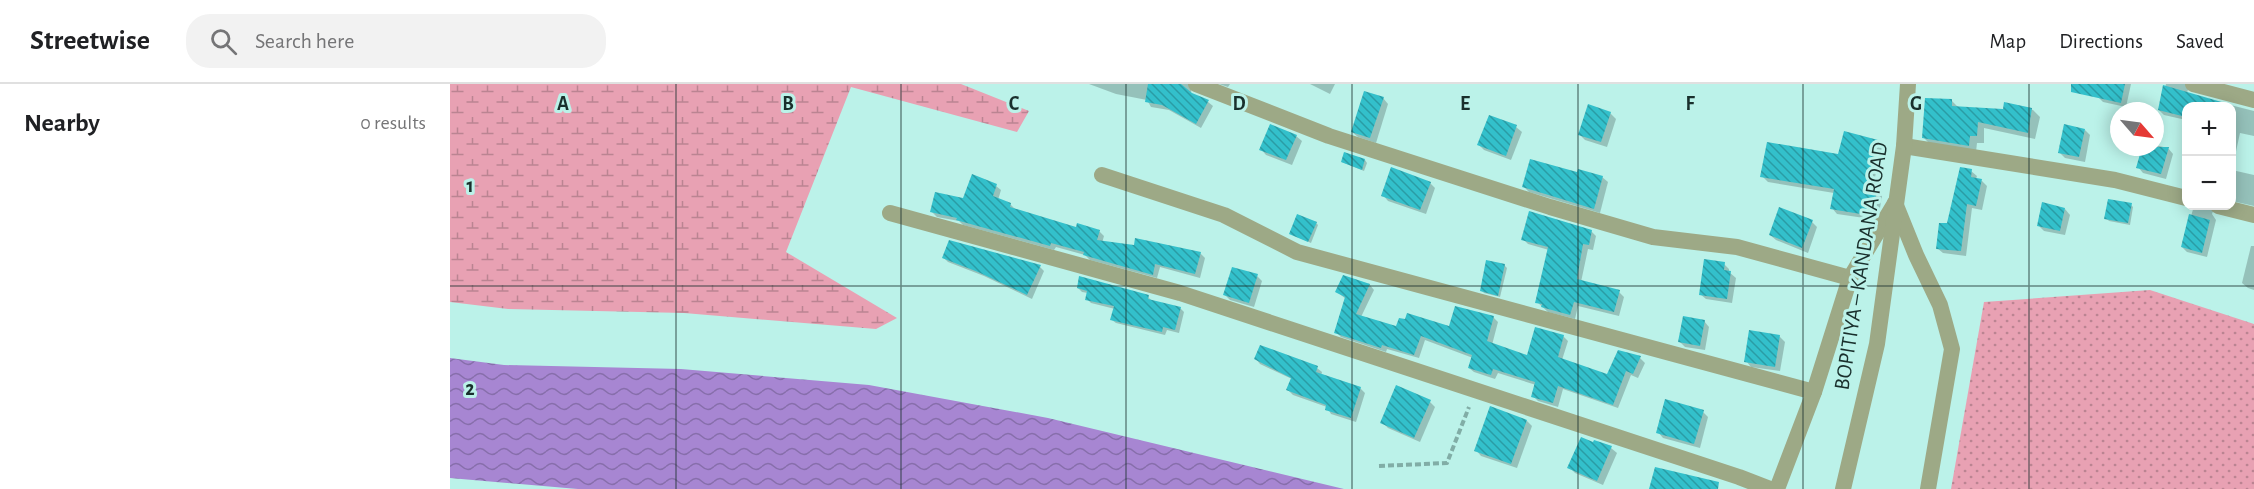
<!DOCTYPE html>
<html lang="en">
<head>
<meta charset="utf-8">
<style>
  body { margin:0; font-family:"Alegreya Sans",sans-serif; background:#f2f2f2; color:#202124 }
  .controls { position:absolute; right:18px; top:18px; display:grid; overflow:hidden; border-radius:12px; box-shadow:0 3px 15px #0003 }
  .controls button { width:54px; height:54px; display:grid; place-items:center; padding:0; border:0; border-bottom:2px solid #e0e0e0; background:#fff; color:#202124; font:30px sans-serif }
  .compass { position:absolute; left:1660px; top:18px; width:54px; height:54px; border-radius:50%; background:#fff; box-shadow:0 3px 15px #0003; rotate:118deg }
  .list { margin:0; padding:0; list-style:none }
  h2 { display:flex; justify-content:space-between; align-items:center; height:78px; margin:0; padding:0 24px; font-size:26px }
  h2 small { font-size:20px; font-weight:400; color:#757577 }
  .icon { flex:none; width:33px; height:33px; fill:none; stroke:currentColor; stroke-width:2; stroke-linecap:round; stroke-linejoin:round }
  .map { position:relative; flex:none; width:1804px; height:405px; overflow:hidden }
  header { display:flex; align-items:center; gap:36px; box-sizing:border-box; height:84px; padding:0 30px; background:#fff; border-bottom:2px solid #e0e0e0 }
  header strong { font-size:28px }
  nav { display:flex; gap:33px; margin-inline-start:auto; font-size:21px }
  .search { width:420px; height:54px; background:#f2f2f2; display:flex; align-items:center; gap:15px; box-sizing:border-box; padding:0 21px; border-radius:24px; color:#757577; font-size:22px }
  main { display:flex }
  aside { flex:1; background:#fff }
  .map>svg:first-child { display:block }
  .grass { fill:url(#grass-dots) }
  .wetland { fill:url(#wetland-marsh) }
  .water { fill:url(#water-waves) }
  .shadow { fill:#0003 }
  .building { fill:url(#building-back-hatch) }
  .lines { fill:none; stroke-linecap:round; stroke-linejoin:round }
  .path { stroke:#81ada6; stroke-width:4; stroke-dasharray:6 3; stroke-linecap:butt }
  .minor { stroke:#9da986; stroke-width:16 }
  .tertiary { stroke:#9da986; stroke-width:16 }
  .grid { fill:none; stroke:#192f2c; stroke-width:1.5; stroke-opacity:0.55 }
  .labels { text-anchor:middle; dominant-baseline:central; stroke-width:6; stroke-linejoin:round; paint-order:stroke }
  .street-label { font-size:22px; fill:#192f2c; stroke:#bbf2e9 }
  .grid-label { font-size:20px; text-anchor:middle; font-weight:bold; fill:#192f2c; stroke:#bbf2e9; stroke-width:6; stroke-linejoin:round; paint-order:stroke }
</style>
</head>
<body>
<header>
<strong>Streetwise</strong>
<div class="search"><svg class="icon" aria-label="search" viewBox="0 0 24 24"><circle cx="10" cy="10" r="6"/><path d="M15 15l6 6"/></svg>Search here</div>
<nav><a>Map</a><a>Directions</a><a>Saved</a></nav>
</header>
<main>
<aside>
<h2>Nearby<small>0 results</small></h2>
<ul class="list">
</ul>
</aside>
<div class="map">
<svg width="1804" height="405" viewBox="0 0 1804 405">
  <defs>
    <pattern id="grass-dots" width="8" height="8" patternUnits="userSpaceOnUse" patternTransform="scale(1.5)"><rect width="8" height="8" fill="#e8a1b3"/><path d="M2 2h.1M6 6h.1" fill="none" stroke="#bb8492" stroke-width="1.8" stroke-linecap="round"/></pattern>
    <pattern id="wetland-marsh" width="20" height="14" patternUnits="userSpaceOnUse" patternTransform="scale(1.5)"><rect width="20" height="14" fill="#e8a1b3"/><path d="M1 5h8M5 5V1M11 12h8M15 12V8" fill="none" stroke="#bb8492"/></pattern>
    <pattern id="water-waves" width="16" height="10" patternUnits="userSpaceOnUse" patternTransform="scale(1.5)"><rect width="16" height="10" fill="#a786d2"/><path d="M0 5q4-4 8 0t8 0" fill="none" stroke="#876eab"/></pattern>
    <pattern id="building-back-hatch" width="6" height="6" patternUnits="userSpaceOnUse" patternTransform="scale(1.5)"><rect width="6" height="6" fill="#33c0cb"/><path d="M-1 5l2 2M0 0l6 6M5-1l2 2" fill="none" stroke="#2a9ca5"/></pattern>
  </defs>
  <rect width="100%" height="100%" fill="#bbf2e9"/>
  <!-- grass -->
  <polygon class="grass" points="1700,206 1804,240 1804,405 1501,405 1534,218"/>
  <!-- wetland -->
  <polygon class="wetland" points="0,0 511,0 579,27 567,48 401,3 336,168 447,234 426,245 234,229 58,225 0,218"/>
  <!-- water -->
  <polygon class="water" points="0,274 54,281 231,285 419,301 598,334 894,405 128,405 0,394"/>
  <!-- shadow -->
  <g class="shadow">
    <polygon points="639,0 742,0 741,10 758,18 763,22 751,44 719,26 701,23 697,16 666,10"/>
    <polygon points="769,0 780,0 778,3"/>
    <polygon points="860,0 885,0 880,10"/>
    <polygon points="1650,0 1681,0 1676,23 1653,18 1648,13"/>
    <polygon points="1716,0 1739,0 1737,10 1804,27 1804,52 1790,49 1782,86 1804,91 1804,122 1782,117 1782,22 1736,22 1736,36 1714,31 1709,26"/>
    <polygon points="933,14 938,20 926,59 908,53 902,48"/>
    <polygon points="1502,17 1509,24 1554,27 1556,19 1583,26 1590,33 1585,55 1534,44 1534,59 1527,59 1526,68 1481,61 1474,54"/>
    <polygon points="1160,29 1166,35 1157,63 1135,56 1129,50"/>
    <polygon points="1040,33 1066,43 1072,48 1061,76 1034,66 1029,61"/>
    <polygon points="1635,46 1640,51 1635,78 1615,74 1609,68"/>
    <polygon points="846,52 852,57 842,81 816,71 811,65"/>
    <polygon points="1427,58 1432,63 1422,106 1427,107 1432,112 1428,136 1387,130 1382,124 1384,109 1318,98 1312,92 1389,72"/>
    <polygon points="1705,61 1718,64 1723,70 1716,95 1693,89 1688,83 1693,63 1705,63"/>
    <polygon points="915,76 917,79 914,87 892,78"/>
    <polygon points="1521,87 1527,92 1526,95 1532,97 1537,102 1532,126 1522,124 1516,172 1493,169 1487,164"/>
    <polygon points="1128,89 1152,93 1158,98 1150,129 1079,108 1074,103"/>
    <polygon points="980,99 985,104 976,130 938,117 933,111"/>
    <polygon points="546,102 551,106 548,116 561,121 565,125 627,145 649,147 654,152 652,159 750,169 755,174 750,194 710,183 707,194 640,176 635,171 606,163 604,166 513,141 509,137 487,133 482,128"/>
    <polygon points="1681,121 1683,123 1680,141 1659,137 1656,134"/>
    <polygon points="1744,122 1765,122 1762,130 1766,136 1757,173 1737,168 1732,163"/>
    <polygon points="1615,125 1620,131 1615,151 1594,147 1588,141"/>
    <polygon points="1362,138 1367,143 1358,169 1326,156 1320,151"/>
    <polygon points="866,139 868,141 861,159 841,150"/>
    <polygon points="1141,147 1146,152 1143,166 1138,165 1131,198 1169,208 1174,213 1169,232 1128,222 1125,235 1098,228 1087,218 1099,166 1078,160 1073,155"/>
    <polygon points="1801,162 1804,162 1804,206 1798,204 1792,199"/>
    <polygon points="493,173 590,183 594,187 582,215 534,192 498,178"/>
    <polygon points="1274,180 1279,185 1279,188 1286,194 1282,219 1256,215 1250,210"/>
    <polygon points="1054,181 1057,184 1050,213 1034,209 1031,206"/>
    <polygon points="807,192 812,197 804,223 780,216 775,211"/>
    <polygon points="894,193 920,201 924,206 911,233 947,244 1000,243 1043,233 1048,238 1042,261 1078,273 1113,252 1118,257 1112,276 1158,292 1190,274 1195,279 1188,294 1181,291 1168,324 1113,305 1108,323 1088,317 1083,312 1086,301 1048,289 1045,295 1024,288 1019,284 1023,274 975,256 969,274 937,265 936,268 891,253 886,248 896,215 887,208"/>
    <polygon points="628,204 698,213 702,217 730,224 734,228 729,249 717,246 715,251 666,239 662,236 665,225 641,219 637,215 638,209 632,208"/>
    <polygon points="1254,237 1259,243 1255,266 1235,263 1229,257"/>
    <polygon points="1329,252 1335,258 1330,287 1301,283 1296,277"/>
    <polygon points="806,275 867,284 872,288 871,292 910,304 915,309 906,338 881,330 877,323 843,311 838,306 842,295 810,280"/>
    <polygon points="980,318 985,323 970,358 938,344 932,338"/>
    <polygon points="1253,328 1258,333 1250,364 1213,354 1208,348"/>
    <polygon points="1077,337 1082,342 1067,384 1031,372 1026,366"/>
    <polygon points="1145,358 1161,364 1167,369 1153,401 1125,389 1119,383"/>
  </g>
  <!-- building -->
  <g class="building">
    <polygon points="698,0 731,0 742,9 759,16 746,40 712,21 695,18"/>
    <polygon points="1621,0 1675,0 1671,19 1621,8"/>
    <polygon points="1713,1 1775,19 1775,22 1737,22 1736,33 1708,26"/>
    <polygon points="914,7 934,13 920,54 901,48"/>
    <polygon points="1475,14 1502,15 1502,22 1553,25 1554,18 1582,24 1578,49 1528,38 1527,52 1520,52 1519,62 1472,54"/>
    <polygon points="1138,20 1161,28 1151,58 1128,51"/>
    <polygon points="1039,31 1067,41 1056,72 1027,61"/>
    <polygon points="820,40 847,51 836,76 809,66"/>
    <polygon points="1614,40 1635,45 1629,73 1608,69"/>
    <polygon points="1394,47 1428,56 1416,104 1427,105 1423,132 1380,125 1384,105 1310,93 1317,58 1388,70"/>
    <polygon points="1692,63 1719,63 1711,90 1686,84"/>
    <polygon points="894,68 915,75 912,86 891,78"/>
    <polygon points="1080,75 1127,88 1128,85 1153,92 1144,125 1072,103"/>
    <polygon points="941,83 981,98 970,126 931,112"/>
    <polygon points="1510,83 1522,85 1521,93 1532,95 1526,122 1517,120 1511,167 1486,165 1489,139 1497,139"/>
    <polygon points="522,90 547,100 543,112 561,119 560,123 626,143 627,139 650,146 647,156 684,161 685,154 751,168 745,190 705,180 703,191 633,171 634,168 601,159 600,162 506,136 507,134 480,128 485,108 513,114"/>
    <polygon points="1658,115 1682,119 1678,139 1654,135"/>
    <polygon points="1592,118 1615,124 1610,147 1587,142"/>
    <polygon points="1329,123 1363,136 1352,164 1319,151"/>
    <polygon points="1079,127 1142,146 1139,161 1133,160 1127,195 1170,206 1164,228 1124,218 1120,231 1091,223 1092,220 1085,219 1098,163 1071,156"/>
    <polygon points="847,130 867,138 858,158 839,150"/>
    <polygon points="1739,130 1760,136 1752,169 1731,163"/>
    <polygon points="499,156 591,181 577,211 528,188 492,174"/>
    <polygon points="1254,175 1275,178 1274,186 1281,187 1277,215 1249,211"/>
    <polygon points="1036,176 1055,180 1048,212 1030,207"/>
    <polygon points="782,183 808,190 799,219 773,211"/>
    <polygon points="893,191 920,200 906,230 946,242 949,234 955,235 957,229 999,242 1005,222 1044,232 1037,257 1077,271 1085,243 1114,251 1108,273 1157,290 1168,266 1191,272 1183,290 1176,287 1163,321 1108,302 1103,319 1081,313 1085,298 1043,285 1041,291 1018,284 1022,271 971,252 964,271 932,261 931,264 884,249 895,213 885,208"/>
    <polygon points="629,192 699,211 698,215 731,223 725,246 713,243 712,248 660,236 664,222 635,216 637,207 627,204"/>
    <polygon points="1233,232 1255,236 1250,262 1228,258"/>
    <polygon points="1299,246 1330,251 1325,283 1294,278"/>
    <polygon points="810,261 868,282 866,288 911,303 901,334 875,326 876,321 836,306 841,294 804,275"/>
    <polygon points="946,301 981,316 964,354 930,339"/>
    <polygon points="1215,315 1254,326 1244,360 1206,349"/>
    <polygon points="1040,322 1077,336 1061,380 1024,367"/>
    <polygon points="1131,353 1143,358 1144,356 1162,362 1147,397 1117,384"/>
    <polygon points="1205,383 1269,398 1268,405 1199,405"/>
  </g>
  <g class="lines">
    <!-- path -->
    <polyline class="path" points="929,382 997,379 1019,323"/>
    <!-- minor -->
    <g class="minor">
      <polyline points="746,0 879,52 1100,123 1203,153 1287,163 1400,194"/>
      <polyline points="1743,0 1804,16"/>
      <polyline points="1454,62 1665,96 1736,114"/>
      <polyline points="652,91 774,131 847,168 1364,308"/>
      <polyline points="1445,119 1466,171 1490,221 1502,265 1478,405"/>
      <polyline points="1768,122 1804,131"/>
      <polyline points="440,129 730,209 1289,393 1320,405"/>
      <polyline points="1327,405 1364,308 1400,194 1445,119"/>
    </g>
    <!-- tertiary -->
    <polyline class="tertiary" points="1393,405 1427,260 1454,62 1458,0"/>
  </g>
  <!-- grid -->
  <path class="grid" d="M226 0V405M451 0V405M676 0V405M902 0V405M1128 0V405M1353 0V405M1579 0V405M0 202H1804"/>
  <g class="labels">
    <!-- street labels -->
    <g class="street-label">
      <text transform="translate(1411 182) rotate(-81)">BOPITIYA – KANDANA ROAD</text>
    </g>
  </g>
  <g class="grid-label">
    <text x="113" y="26">A</text>
    <text x="338" y="26">B</text>
    <text x="564" y="26">C</text>
    <text x="789" y="26">D</text>
    <text x="1015" y="26">E</text>
    <text x="1240" y="26">F</text>
    <text x="1466" y="26">G</text>
    <text x="20" y="108">1</text>
    <text x="20" y="311">2</text>
  </g>
</svg>
<div class="controls">
<button>+</button>
<button>−</button>
</div>
<svg class="compass" viewBox="-18 -18 36 36"><path d="M0-13l5 13h-10z" fill="#e53935"/><path d="M0 13l5-13h-10z" fill="#757577"/></svg>
</div>
</main>
</body>
</html>
